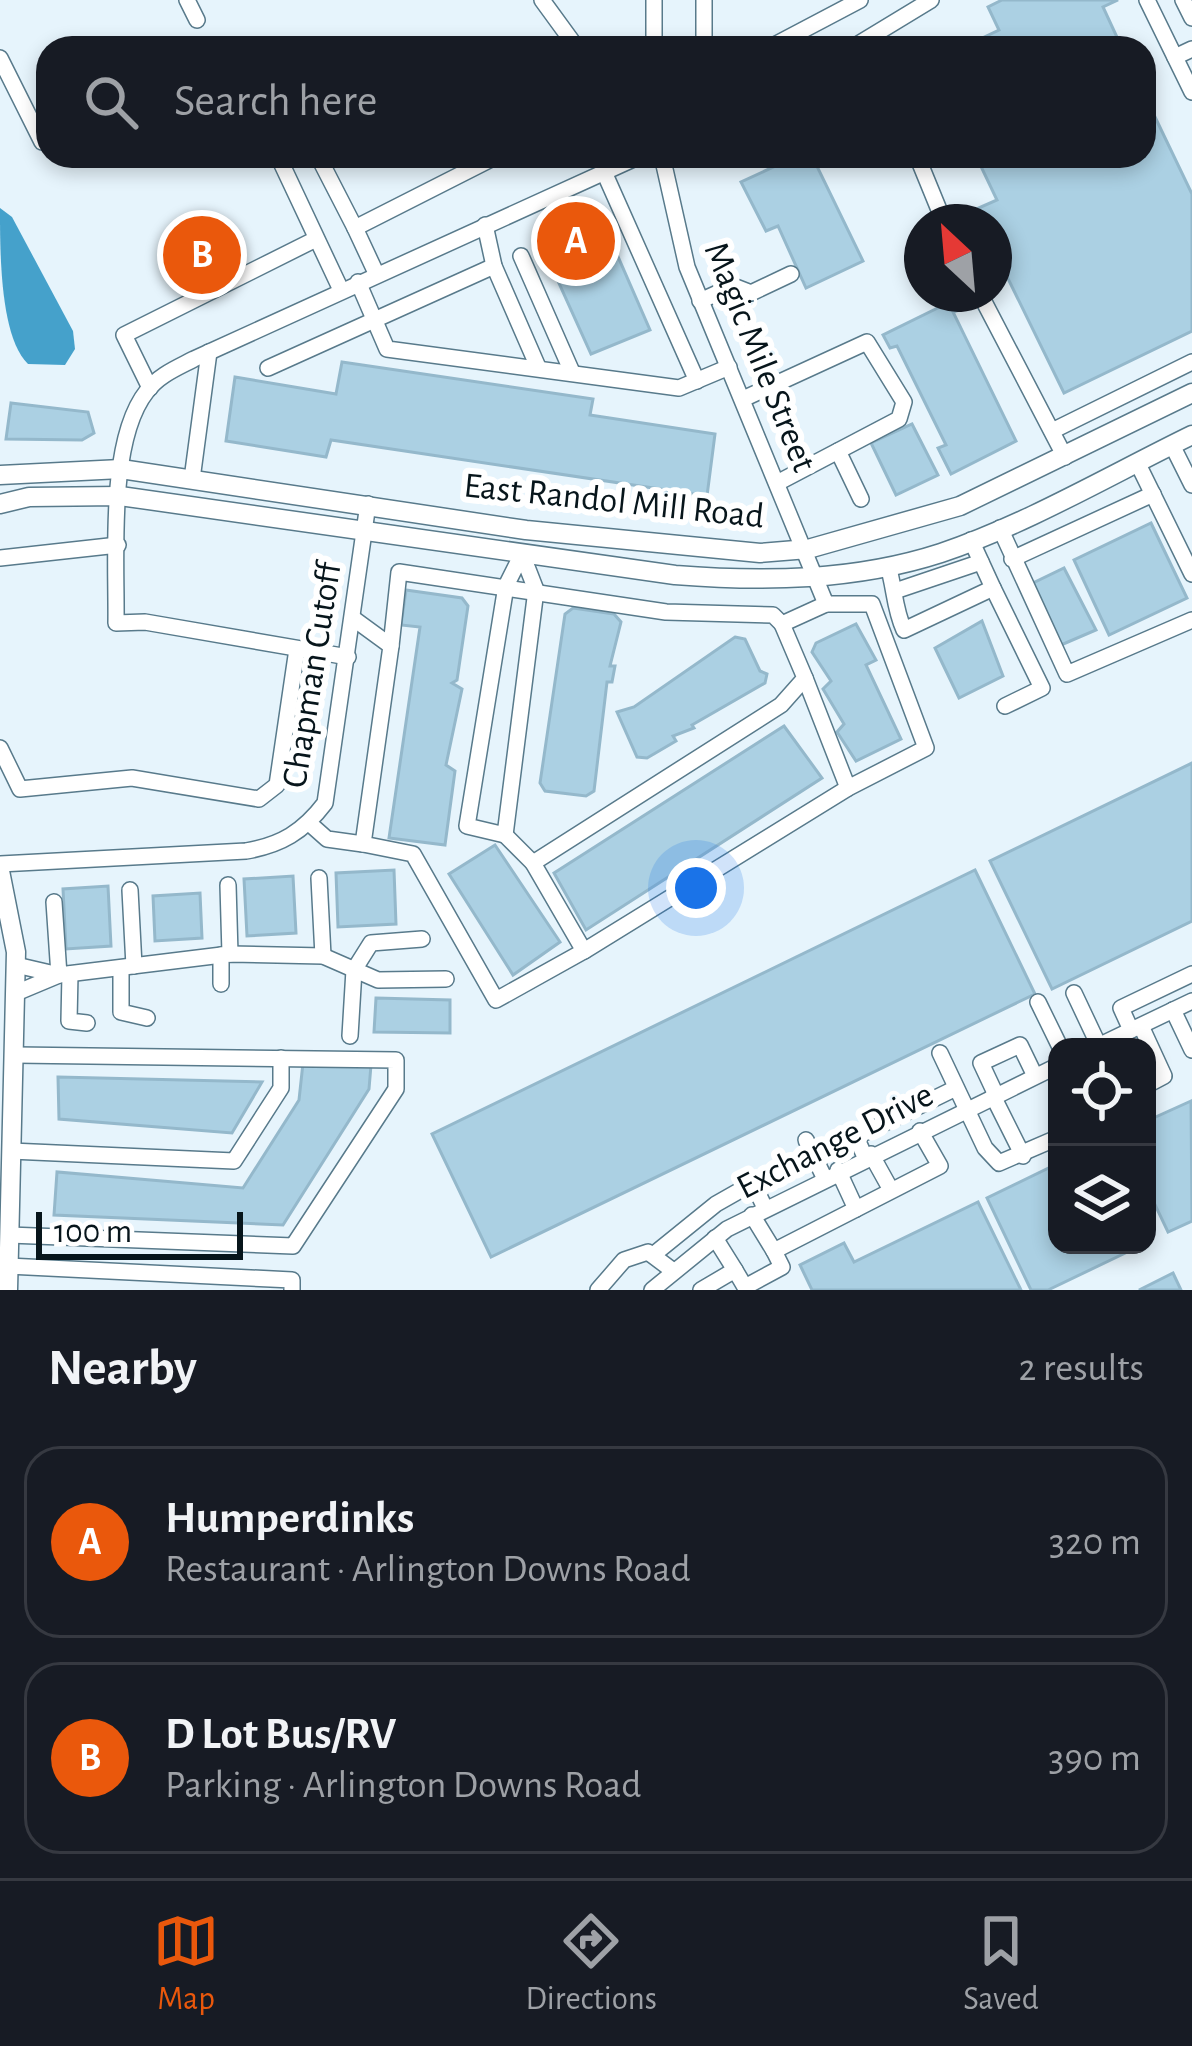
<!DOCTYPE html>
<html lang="en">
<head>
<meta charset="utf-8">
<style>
  body { margin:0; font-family:"Alegreya Sans",sans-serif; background:#20242c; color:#f1f3f6 }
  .controls { position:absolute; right:36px; bottom:36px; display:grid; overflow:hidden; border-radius:24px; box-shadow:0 6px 18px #0003 }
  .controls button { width:108px; height:108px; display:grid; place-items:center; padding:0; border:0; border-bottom:3px solid #363941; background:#171b24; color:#f1f3f6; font:60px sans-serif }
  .compass { position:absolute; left:904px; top:204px; width:108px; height:108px; border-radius:50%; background:#171b24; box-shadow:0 6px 18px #0003; rotate:334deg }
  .scale { position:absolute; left:36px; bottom:30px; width:207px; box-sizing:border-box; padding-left:12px; border:6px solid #07151b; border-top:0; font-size:33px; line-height:42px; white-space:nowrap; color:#07151b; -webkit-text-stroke:9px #fff; paint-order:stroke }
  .you { position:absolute; left:696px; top:888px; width:42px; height:42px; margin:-30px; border:9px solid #fff; border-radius:50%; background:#1a73e8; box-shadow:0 0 0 18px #1a73e833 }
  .badge { display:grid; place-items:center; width:78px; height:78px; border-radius:50%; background:#ea580c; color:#fff; font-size:39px; font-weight:700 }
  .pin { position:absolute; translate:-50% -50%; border:6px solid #fff; box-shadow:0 3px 12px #0006 }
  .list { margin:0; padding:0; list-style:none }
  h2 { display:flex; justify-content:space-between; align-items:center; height:156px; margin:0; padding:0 48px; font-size:51px }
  h2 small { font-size:39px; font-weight:400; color:#9ea1a6 }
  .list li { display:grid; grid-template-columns:78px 1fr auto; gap:36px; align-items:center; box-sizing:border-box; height:192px; margin:0 24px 24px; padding:0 24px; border:3px solid #363941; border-radius:36px }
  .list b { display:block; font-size:45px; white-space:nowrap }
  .list p { margin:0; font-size:39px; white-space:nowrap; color:#9ea1a6 }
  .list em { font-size:39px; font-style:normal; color:#9ea1a6 }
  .icon { flex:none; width:66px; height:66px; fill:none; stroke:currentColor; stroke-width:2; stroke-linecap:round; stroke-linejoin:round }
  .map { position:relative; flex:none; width:1192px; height:1290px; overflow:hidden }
  .search { position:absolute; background:#171b24; box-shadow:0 6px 18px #0003; left:36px; right:36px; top:36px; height:132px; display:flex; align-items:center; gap:30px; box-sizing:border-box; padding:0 42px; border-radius:36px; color:#9ea1a6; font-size:45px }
  .sheet { height:588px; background:#171b24 }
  nav { display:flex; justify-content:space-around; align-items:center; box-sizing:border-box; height:168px; border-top:3px solid #363941; background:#171b24; font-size:33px; color:#9ea1a6 }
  nav a { display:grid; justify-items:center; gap:6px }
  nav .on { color:#ea580c }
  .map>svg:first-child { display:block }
  .water { fill:#45a1cb }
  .building { fill:#abd0e3; stroke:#94b8cb; stroke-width:3 }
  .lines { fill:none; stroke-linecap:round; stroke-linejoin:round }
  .minor-casing { stroke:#587a8b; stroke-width:18 }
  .major-casing { stroke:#587a8b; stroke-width:21 }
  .minor { stroke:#fff; stroke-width:15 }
  .major { stroke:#fff; stroke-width:18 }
  .labels { text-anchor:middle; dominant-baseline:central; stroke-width:12; stroke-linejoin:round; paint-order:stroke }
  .street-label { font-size:36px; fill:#07151b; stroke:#fff }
</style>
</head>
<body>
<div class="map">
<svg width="1192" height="1290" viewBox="0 0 1192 1290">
  <rect width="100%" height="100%" fill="#e6f4fc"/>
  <!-- water -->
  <path class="water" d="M0 208 12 217 73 331 75 349 65 365 28 364C0 337 0 253 0 208Z"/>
  <!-- building -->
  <g class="building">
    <polygon points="1002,0 1118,0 1103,7 1122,48 961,48 999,30 988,7"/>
    <polygon points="1144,94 1192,194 1192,331 1064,393 994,250 994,222 980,222 974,210 997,200 976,156 1144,156"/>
    <polygon points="797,156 812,156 863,261 806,288 778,226 766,231 741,182"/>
    <polygon points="599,213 650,330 591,354 539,239"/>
    <polygon points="954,300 959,310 953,312 1016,441 951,474 938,448 946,445 897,346 890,348 883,335"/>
    <polygon points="342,362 593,399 590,415 715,434 707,496 331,440 326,457 226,441 235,377 336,394"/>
    <polygon points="11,403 88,412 94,433 82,440 6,439"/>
    <polygon points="912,424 938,475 896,495 871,443"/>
    <polygon points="1151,523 1187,598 1109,635 1074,560"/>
    <polygon points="1064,568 1096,630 1061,645 1031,584"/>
    <polygon points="406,590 462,598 468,606 457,680 452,683 462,689 446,765 455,771 445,845 389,838 420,627 401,625"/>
    <polygon points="573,608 614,614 621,622 610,666 615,666 612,682 607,682 594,791 586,796 545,791 540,783 565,614"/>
    <polygon points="982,621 1003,676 959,698 935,648"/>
    <polygon points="856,624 876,660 866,665 901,739 856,761 837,732 844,724 823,689 831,681 812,652 816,643"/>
    <polygon points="735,637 745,639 760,671 767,674 765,683 692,725 694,728 673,736 676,741 647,758 637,757 617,712 634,707"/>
    <polygon points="784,726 822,778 586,930 554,873"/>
    <polygon points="1192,763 1192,921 1052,989 990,861"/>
    <polygon points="495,845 560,942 513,975 449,874"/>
    <polygon points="394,870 396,924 338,927 336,873"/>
    <polygon points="975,870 1035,994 491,1257 432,1134"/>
    <polygon points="293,876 296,933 247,936 244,879"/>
    <polygon points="108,886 111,946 66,949 63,889"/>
    <polygon points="200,893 202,938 155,941 153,896"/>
    <polygon points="376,998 450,1000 450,1033 374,1032"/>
    <polygon points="303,1063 371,1065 369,1089 283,1225 54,1215 57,1172 243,1188 299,1100"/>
    <polygon points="58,1077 262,1082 232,1133 59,1119"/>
    <polygon points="1191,1101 1192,1221 1168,1232 1147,1188 1147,1121"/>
    <polygon points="1057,1164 1057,1245 1142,1245 1048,1290 1031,1290 987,1198"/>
    <polygon points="978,1202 1021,1290 812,1290 800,1265 844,1243 854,1262"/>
    <polygon points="1173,1273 1181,1290 1139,1290"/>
  </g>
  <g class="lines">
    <defs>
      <g id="minor">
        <polyline points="187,0 197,20"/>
        <polyline points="542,0 577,48"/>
        <polyline points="654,0 654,48"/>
        <polyline points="704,0 704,48"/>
        <polyline points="1147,0 1192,92"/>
        <polyline points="1183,0 1192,18"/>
        <polyline points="769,48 860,0"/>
        <polyline points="852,48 931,0"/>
        <polyline points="1175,57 1192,49"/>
        <polyline points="0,58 42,142"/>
        <polyline points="278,156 341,290"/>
        <polyline points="318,156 355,228"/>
        <polyline points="917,156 944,222"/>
        <polyline points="604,172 697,381"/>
        <polyline points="485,225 494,266 538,367"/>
        <polyline points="521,256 572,372"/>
        <polyline points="376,273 355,228 497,156"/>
        <polyline points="358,282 387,349 679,388 729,367"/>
        <polyline points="980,294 1065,457"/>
        <polyline points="700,301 733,286 751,293 791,274"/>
        <polyline points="268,368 494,266"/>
        <polyline points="150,388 124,335 316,239"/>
        <polyline points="743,399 867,342 904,402 899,419 779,482"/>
        <polyline points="1052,431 1192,362"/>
        <polyline points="1172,445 1192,485"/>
        <polyline points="838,451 861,499"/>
        <polyline points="1137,462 1192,574"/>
        <polyline points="192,479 209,352"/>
        <polyline points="1000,528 1067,674 1192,620"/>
        <polygon points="522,554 536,590 505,835 467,826 506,586"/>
        <polyline points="0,558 118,545"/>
        <polyline points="1012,559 1153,494"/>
        <path d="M888 566C895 589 894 608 904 630L993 588 971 540"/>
        <polyline points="993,588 1042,688 1005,706"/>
        <polyline points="895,591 981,562"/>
        <polyline points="354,619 391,646 363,844 413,854 496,1000 584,951 533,863"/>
        <polyline points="391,646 399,572 666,612 773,615 782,624"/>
        <path d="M348 657 145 622 116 623C117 561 107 441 147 391 159 375 177 368 194 359L640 156"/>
        <polyline points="805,678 848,788"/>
        <polyline points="0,748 20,789 132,778 259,799 277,785 297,649"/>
        <polyline points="309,823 327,839 363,844"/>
        <polyline points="505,835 533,863 781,705 805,678 782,624 826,604 687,267 662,156"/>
        <path d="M0 864 246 851C281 845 303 832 325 803L368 504"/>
        <polyline points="319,878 323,956"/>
        <polyline points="228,885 230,954"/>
        <polyline points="130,890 134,966"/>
        <polyline points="54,902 59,975 230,954 323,956 378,980 446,979"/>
        <polyline points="584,951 848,788 926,748 872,604 826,604"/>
        <polyline points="121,968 121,1012 147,1018"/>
        <polyline points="70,974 69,1021 87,1023"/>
        <polyline points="221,984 221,955"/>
        <polyline points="16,993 59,975 16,965"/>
        <polyline points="1074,993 1099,1046"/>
        <polyline points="1038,1002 1060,1047"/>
        <polyline points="1173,1010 1192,1050"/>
        <polyline points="1141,1026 1164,1076 1147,1085"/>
        <polyline points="1131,1030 1121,1008 1192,974"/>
        <polyline points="350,1036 354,970 371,943 422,939"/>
        <polyline points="1096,1047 1192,1001"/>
        <polyline points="940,1053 985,1148 999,1163 1057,1138"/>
        <polyline points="996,1095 981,1063 1020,1045 1035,1076"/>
        <polyline points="993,1096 1023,1156"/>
        <polyline points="806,1140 824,1177"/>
        <polyline points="11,1151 234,1161 281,1088 281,1058"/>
        <polyline points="871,1154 891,1190"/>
        <polyline points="865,1157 856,1137 956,1088"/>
        <polyline points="838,1170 856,1209"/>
        <polyline points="752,1215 774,1251 940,1166 920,1131"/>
        <polyline points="9,1235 293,1246 396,1089 396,1060 16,1055"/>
        <polyline points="715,1238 735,1270"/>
        <polyline points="653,1255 716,1204 753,1183 765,1208"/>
        <polyline points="8,1266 292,1280 292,1290"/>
        <polyline points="598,1290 624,1260 648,1252 672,1270"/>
        <polyline points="652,1290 727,1229 1057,1066"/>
        <polyline points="701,1290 735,1270 745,1287 782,1267 774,1251"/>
      </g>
      <g id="major">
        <polyline points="0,475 121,469 526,530 760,553 808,549 960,506 1192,393"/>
        <path d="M0 504 29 497 120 496 675 575C763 582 855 581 941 553 1027 524 1110 475 1192 435"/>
        <polyline points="0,871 16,952 8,1290"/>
      </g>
    </defs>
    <!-- minor casing -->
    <use href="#minor" class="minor-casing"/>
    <!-- major casing -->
    <use href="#major" class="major-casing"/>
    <!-- minor -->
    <use href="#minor" class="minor"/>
    <!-- major -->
    <use href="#major" class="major"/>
  </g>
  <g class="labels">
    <!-- street labels -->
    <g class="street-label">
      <text transform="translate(760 357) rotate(68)">Magic Mile Street</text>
      <text transform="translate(614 501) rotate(6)">East Randol Mill Road</text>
      <text transform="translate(312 675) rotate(-81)">Chapman Cutoff</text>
      <text transform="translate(835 1141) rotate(-27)">Exchange Drive</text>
    </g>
  </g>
</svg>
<div class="controls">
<button><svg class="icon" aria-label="locate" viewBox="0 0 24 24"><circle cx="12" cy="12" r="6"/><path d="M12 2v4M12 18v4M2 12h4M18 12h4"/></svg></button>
<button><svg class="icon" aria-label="layers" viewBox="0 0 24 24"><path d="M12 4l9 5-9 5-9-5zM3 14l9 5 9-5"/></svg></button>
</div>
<svg class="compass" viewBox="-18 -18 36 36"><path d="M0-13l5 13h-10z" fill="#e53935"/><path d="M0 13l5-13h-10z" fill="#9ea1a6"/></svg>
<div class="scale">100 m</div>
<div class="you"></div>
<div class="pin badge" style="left:576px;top:241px">A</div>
<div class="pin badge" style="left:202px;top:255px">B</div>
<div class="search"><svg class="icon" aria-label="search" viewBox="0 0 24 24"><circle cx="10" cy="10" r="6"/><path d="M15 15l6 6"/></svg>Search here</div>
</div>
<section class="sheet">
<h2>Nearby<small>2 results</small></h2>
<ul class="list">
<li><span class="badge">A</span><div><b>Humperdinks</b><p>Restaurant · Arlington Downs Road</p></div><em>320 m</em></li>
<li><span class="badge">B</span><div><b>D Lot Bus/RV</b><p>Parking · Arlington Downs Road</p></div><em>390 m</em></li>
</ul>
</section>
<nav>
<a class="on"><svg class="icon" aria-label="map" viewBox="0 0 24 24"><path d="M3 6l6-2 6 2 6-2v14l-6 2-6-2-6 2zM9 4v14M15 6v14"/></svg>Map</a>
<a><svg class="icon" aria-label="directions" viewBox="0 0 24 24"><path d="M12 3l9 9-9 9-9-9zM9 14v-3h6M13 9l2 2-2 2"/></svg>Directions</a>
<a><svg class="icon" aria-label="saved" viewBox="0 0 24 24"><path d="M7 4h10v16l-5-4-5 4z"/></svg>Saved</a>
</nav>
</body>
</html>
